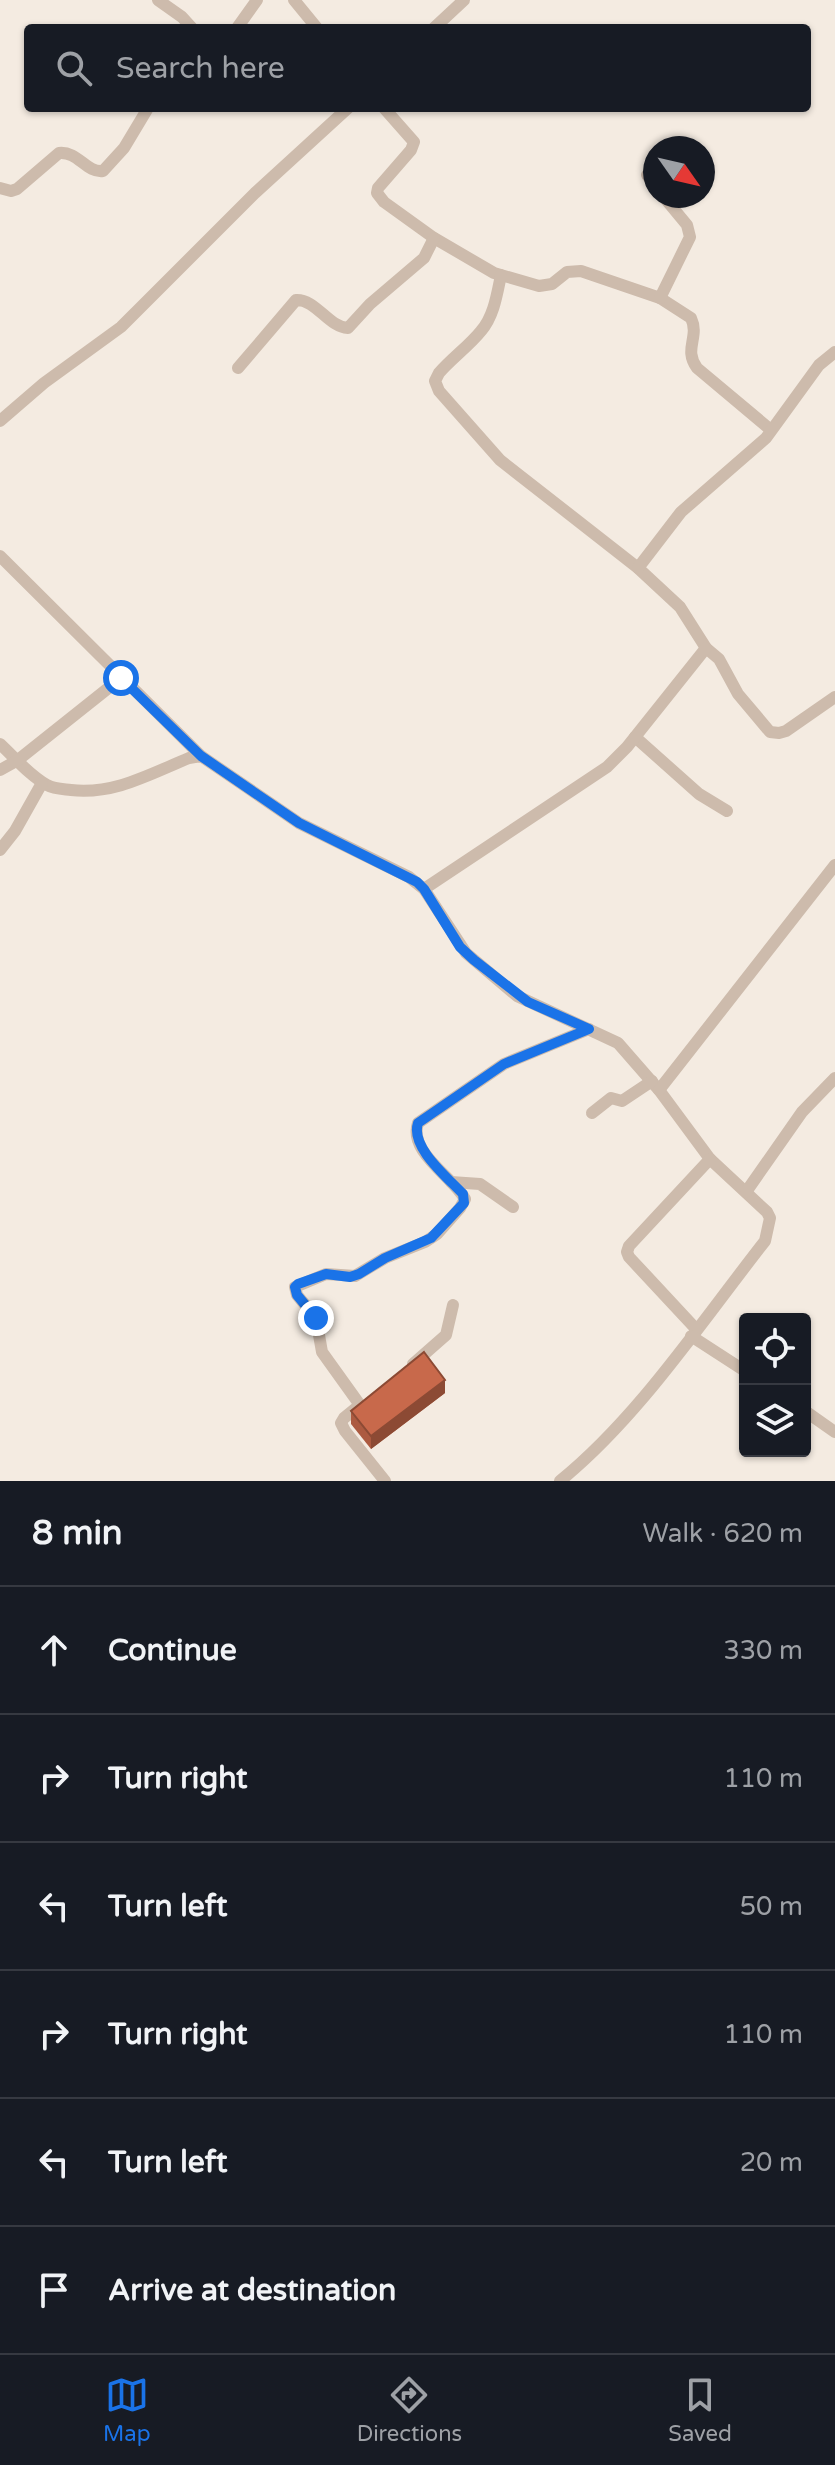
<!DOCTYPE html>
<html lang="en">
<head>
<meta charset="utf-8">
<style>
  body { margin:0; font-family:"Varela Round",sans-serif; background:#242831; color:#f1f3f6 }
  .controls { position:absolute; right:24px; bottom:24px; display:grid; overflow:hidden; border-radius:8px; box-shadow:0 2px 6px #0004 }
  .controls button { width:72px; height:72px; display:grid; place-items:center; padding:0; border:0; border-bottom:2px solid #363941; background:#171b24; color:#f1f3f6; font:40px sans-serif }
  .compass { position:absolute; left:643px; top:136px; width:72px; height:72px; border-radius:50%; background:#171b24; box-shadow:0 2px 6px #0004; rotate:124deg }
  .stop { position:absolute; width:24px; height:24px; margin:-18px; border:6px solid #1a73e8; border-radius:50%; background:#fff }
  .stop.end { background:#1a73e8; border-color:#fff; box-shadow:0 2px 8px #0008 }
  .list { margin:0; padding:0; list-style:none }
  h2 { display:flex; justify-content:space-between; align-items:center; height:104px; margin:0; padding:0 32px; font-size:34px }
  h2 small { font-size:26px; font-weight:400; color:#9ea1a6 }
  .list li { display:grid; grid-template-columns:52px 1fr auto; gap:24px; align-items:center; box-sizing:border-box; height:128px; padding:0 32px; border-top:2px solid #363941 }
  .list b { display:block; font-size:30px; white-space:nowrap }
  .list em { font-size:26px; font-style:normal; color:#9ea1a6 }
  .icon { flex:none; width:44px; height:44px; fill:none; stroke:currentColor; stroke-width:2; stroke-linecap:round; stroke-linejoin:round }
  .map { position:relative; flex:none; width:835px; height:1481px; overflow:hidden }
  .search { position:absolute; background:#171b24; box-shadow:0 2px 6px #0004; left:24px; right:24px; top:24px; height:88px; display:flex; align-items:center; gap:20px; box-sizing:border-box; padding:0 28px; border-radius:8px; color:#9ea1a6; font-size:30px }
  .sheet { height:872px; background:#171b24 }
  nav { display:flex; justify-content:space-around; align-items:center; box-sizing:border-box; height:112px; border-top:2px solid #363941; background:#171b24; font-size:22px; color:#9ea1a6 }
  nav a { display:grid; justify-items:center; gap:4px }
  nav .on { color:#1a73e8 }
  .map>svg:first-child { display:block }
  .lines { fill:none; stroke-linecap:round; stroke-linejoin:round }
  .minor { stroke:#cdbbac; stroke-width:12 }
  .wall { fill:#ac5a40 }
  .shaded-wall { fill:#8c4a34 }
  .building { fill:#c8694b; stroke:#8c4a34; stroke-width:2 }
  .route { stroke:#1a73e8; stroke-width:10 }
</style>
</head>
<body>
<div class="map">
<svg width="835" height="1481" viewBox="0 0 835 1481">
  <rect width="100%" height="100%" fill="#f4ebe1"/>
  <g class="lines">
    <!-- minor -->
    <g class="minor">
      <polyline points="158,0 182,17 192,28"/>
      <polyline points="294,0 317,28"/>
      <polyline points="237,28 257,0"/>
      <polyline points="434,28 464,0"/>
      <path d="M384 108 414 142 411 150 378 188 377 193 384 202 434 238 494 273 539 286 552 284 567 272 581 271 660 298 691 318C700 337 683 349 697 368L771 430"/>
      <polyline points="647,175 655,186"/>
      <path d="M0 188 11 191 17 189 59 153C78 151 86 173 103 171L124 148 148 108"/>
      <path d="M501 275C497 294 494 316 481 331 469 346 452 358 439 373L435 381 439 391 500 460 638 568 680 607 706 648 719 659 738 694 770 732 779 733 786 731 835 697"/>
      <polyline points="660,298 690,237 687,225 663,196"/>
      <path d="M238 368 296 300C316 299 328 327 348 328L370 304 424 258 434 238"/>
      <polyline points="0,421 44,383 121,327 255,193 348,108"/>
      <polyline points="0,556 201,756"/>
      <polyline points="638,568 681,512 766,438 819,365 835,352"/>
      <polyline points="635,737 699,794 727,811"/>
      <path d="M0 744C14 757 30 776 47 785 54 789 63 789 71 790 114 795 150 774 189 758L201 756 299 823 409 877 424 889 466 953 517 996 618 1043 659 1090 710 1159 767 1212 770 1218 765 1241C702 1321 638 1418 560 1481"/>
      <polyline points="0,770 18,760 121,678"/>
      <polyline points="0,850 15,831 42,783"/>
      <polyline points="424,889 607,767 627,747 706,648"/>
      <polyline points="659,1090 835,865"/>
      <polyline points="592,1113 611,1098 622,1101 652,1081"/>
      <polyline points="451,1182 480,1184 513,1207"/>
      <polyline points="746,1192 802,1112 835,1078"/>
      <polyline points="696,1329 629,1257 627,1252 629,1246 710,1159"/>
      <polyline points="691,1336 745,1371"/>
      <polyline points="413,1364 446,1335 453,1305"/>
      <polyline points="805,1411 835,1432"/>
      <path d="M385 1481 345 1431 341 1423 344 1418 360 1405 322 1352 316 1318 297 1295 295 1287 326 1274 355 1276 385 1258 425 1242 437 1234 460 1208 465 1199C452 1176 408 1152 418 1123L504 1064 589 1029"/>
    </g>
  </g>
  <!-- wall -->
  <polygon class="wall" points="445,1393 371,1449 351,1424 351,1411"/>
  <!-- shaded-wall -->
  <polygon class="shaded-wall" points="445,1380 445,1393 371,1449 371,1436"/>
  <!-- building -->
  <polygon class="building" points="424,1352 445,1380 371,1436 351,1411"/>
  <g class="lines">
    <!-- route -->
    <path class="route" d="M121 678 201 756 299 823 417 882 424 889 460 947 474 960 528 1002 589 1029 504 1064 418 1123C410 1147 447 1177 463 1194L464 1203 431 1238 385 1258 359 1274 350 1277 326 1274 298 1284 295 1287 297 1295 316 1318"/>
  </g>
</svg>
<div class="controls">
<button><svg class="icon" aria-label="locate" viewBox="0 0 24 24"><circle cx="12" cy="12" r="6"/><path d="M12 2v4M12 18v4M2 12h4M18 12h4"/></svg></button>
<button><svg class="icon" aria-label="layers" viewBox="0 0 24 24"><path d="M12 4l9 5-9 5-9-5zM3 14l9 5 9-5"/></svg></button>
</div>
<svg class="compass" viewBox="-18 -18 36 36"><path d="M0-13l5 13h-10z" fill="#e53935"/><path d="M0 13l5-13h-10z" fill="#9ea1a6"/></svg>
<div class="stop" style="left:121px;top:678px"></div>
<div class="stop end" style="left:316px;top:1318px"></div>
<div class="search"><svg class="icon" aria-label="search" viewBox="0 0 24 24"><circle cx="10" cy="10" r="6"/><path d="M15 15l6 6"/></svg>Search here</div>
</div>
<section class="sheet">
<h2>8 min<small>Walk · 620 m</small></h2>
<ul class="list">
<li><svg class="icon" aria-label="ahead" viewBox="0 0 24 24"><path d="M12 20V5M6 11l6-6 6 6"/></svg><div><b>Continue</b></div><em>330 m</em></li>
<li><svg class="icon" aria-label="right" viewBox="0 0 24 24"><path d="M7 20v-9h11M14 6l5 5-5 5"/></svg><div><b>Turn right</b></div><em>110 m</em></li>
<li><svg class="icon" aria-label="left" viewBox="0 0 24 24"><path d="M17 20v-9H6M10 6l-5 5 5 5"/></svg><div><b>Turn left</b></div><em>50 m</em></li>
<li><svg class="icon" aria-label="right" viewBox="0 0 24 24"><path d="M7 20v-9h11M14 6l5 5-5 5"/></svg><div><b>Turn right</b></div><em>110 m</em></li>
<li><svg class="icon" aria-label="left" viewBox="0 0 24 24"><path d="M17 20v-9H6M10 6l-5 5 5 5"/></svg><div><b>Turn left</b></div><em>20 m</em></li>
<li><svg class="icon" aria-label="arrive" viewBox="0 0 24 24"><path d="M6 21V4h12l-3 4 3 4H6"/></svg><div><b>Arrive at destination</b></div></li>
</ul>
</section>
<nav>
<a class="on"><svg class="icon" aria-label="map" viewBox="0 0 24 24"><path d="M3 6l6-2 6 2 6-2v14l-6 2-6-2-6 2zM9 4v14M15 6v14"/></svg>Map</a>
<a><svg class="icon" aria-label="directions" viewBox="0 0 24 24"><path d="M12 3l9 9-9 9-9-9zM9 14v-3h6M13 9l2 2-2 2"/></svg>Directions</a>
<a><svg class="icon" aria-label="saved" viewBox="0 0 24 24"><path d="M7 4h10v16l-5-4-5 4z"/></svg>Saved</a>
</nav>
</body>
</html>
